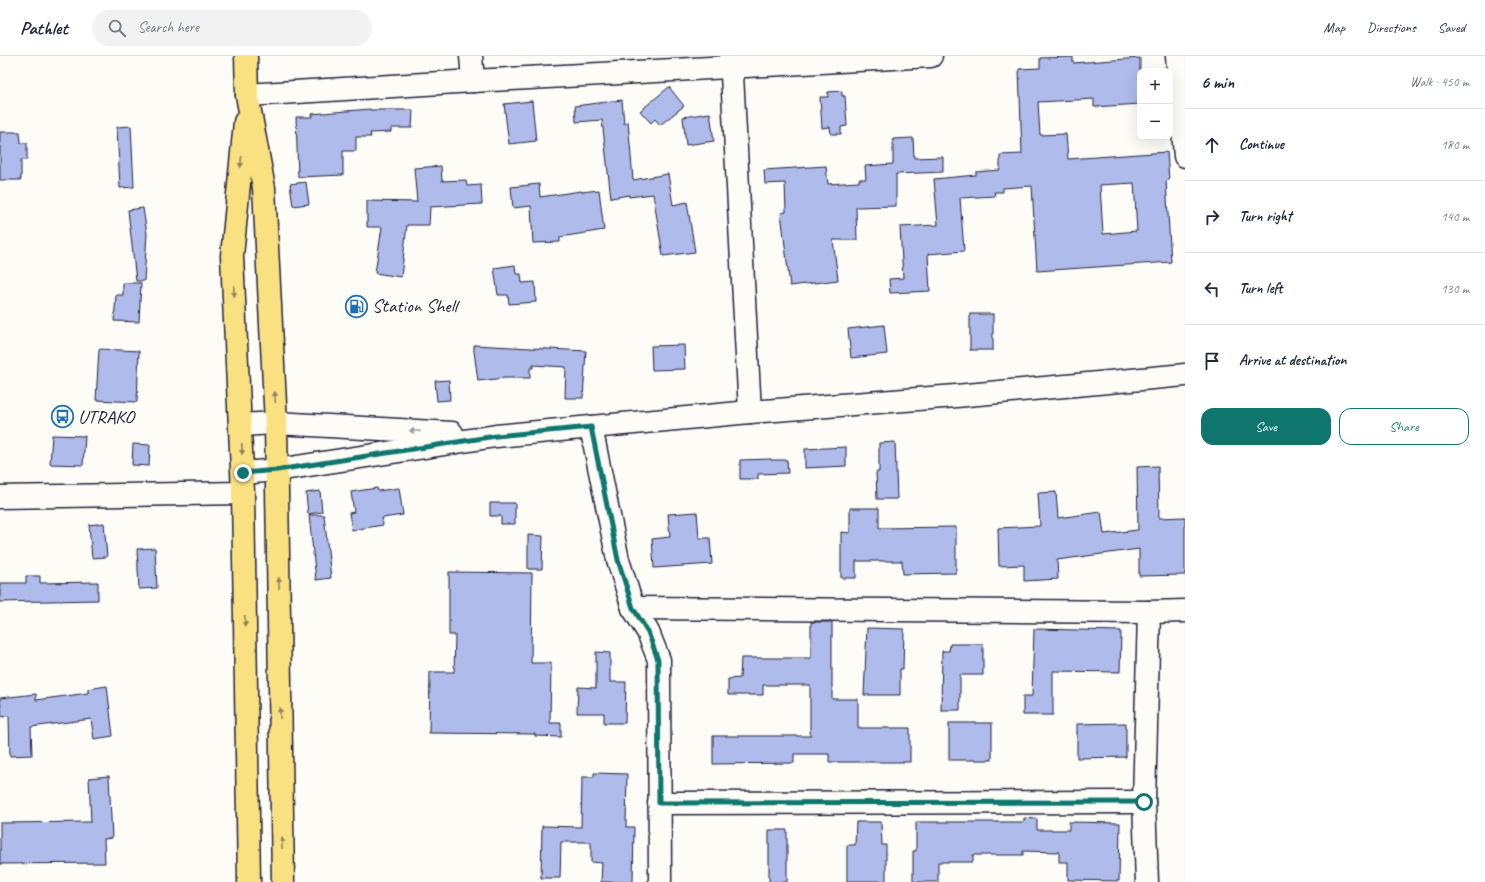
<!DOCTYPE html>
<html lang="en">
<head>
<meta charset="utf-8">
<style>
  body { margin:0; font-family:Caveat,sans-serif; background:#f2f2f3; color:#1f2937 }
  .controls { position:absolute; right:12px; top:12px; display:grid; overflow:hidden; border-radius:8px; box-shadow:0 4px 16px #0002 }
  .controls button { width:36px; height:36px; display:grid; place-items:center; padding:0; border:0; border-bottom:1px solid #e0e1e3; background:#fff; color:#1f2937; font:20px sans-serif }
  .stop { position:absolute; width:12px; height:12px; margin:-9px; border:3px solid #0f766e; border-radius:50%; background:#fff }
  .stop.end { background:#0f766e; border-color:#fff; box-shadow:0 1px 4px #0008 }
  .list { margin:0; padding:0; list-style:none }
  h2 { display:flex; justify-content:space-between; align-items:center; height:52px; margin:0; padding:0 16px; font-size:17px }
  h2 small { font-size:13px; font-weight:400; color:#747a83 }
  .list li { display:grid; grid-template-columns:26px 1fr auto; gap:12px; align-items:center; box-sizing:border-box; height:72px; padding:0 16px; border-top:1px solid #e0e1e3 }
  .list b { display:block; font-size:15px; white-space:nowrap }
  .list em { font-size:13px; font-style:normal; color:#747a83 }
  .actions { display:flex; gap:8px; padding:12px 16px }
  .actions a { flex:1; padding:9px 0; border:1px solid #0f766e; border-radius:12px; text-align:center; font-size:14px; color:#0f766e }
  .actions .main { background:#0f766e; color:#fff }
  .icon { flex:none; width:22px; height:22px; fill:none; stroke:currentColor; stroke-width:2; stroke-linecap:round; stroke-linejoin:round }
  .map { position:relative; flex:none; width:1185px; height:826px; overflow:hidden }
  header { display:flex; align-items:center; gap:24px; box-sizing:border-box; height:56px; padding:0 20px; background:#fff; border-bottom:1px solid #e0e1e3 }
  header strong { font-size:19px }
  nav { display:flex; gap:22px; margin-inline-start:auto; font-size:14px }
  .search { width:280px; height:36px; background:#f2f2f3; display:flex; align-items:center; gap:10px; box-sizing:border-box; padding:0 14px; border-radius:22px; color:#747a83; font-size:15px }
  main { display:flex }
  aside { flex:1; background:#fff }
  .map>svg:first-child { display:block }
  .building { fill:#aebbeb; stroke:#22223b; fill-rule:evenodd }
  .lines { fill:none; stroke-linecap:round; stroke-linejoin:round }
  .minor-casing { stroke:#22223b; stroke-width:25 }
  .highway-casing { stroke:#22223b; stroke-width:25 }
  .minor { stroke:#fdfcf7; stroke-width:22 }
  .highway { stroke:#f9e181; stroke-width:22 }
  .oneway { fill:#8e825e }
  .oneway2 { fill:#9a9aa2 }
  .route { stroke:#0f766e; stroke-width:5 }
  .labels { text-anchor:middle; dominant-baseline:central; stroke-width:3.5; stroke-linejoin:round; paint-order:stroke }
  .poi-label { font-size:19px; fill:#22223b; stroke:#fdfcf7; text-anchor:start }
</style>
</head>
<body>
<header>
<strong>Pathlet</strong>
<div class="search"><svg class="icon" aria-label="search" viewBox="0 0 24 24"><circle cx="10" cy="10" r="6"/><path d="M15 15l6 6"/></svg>Search here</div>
<nav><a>Map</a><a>Directions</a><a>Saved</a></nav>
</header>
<main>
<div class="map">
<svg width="1185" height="826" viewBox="0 0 1185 826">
  <rect width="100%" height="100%" fill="#fdfcf7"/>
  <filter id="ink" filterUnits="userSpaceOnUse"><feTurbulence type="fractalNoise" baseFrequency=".025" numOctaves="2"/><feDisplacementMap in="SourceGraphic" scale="8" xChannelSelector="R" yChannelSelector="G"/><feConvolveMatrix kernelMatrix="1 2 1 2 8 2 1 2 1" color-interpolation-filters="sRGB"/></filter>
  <g filter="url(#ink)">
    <!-- building -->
    <g class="building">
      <path d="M1073 1V7L1140 2V48L1094 51V43L1038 46 1040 79 1066 78 1068 103 1167 96 1169 124 1166 125 1171 206 1037 215 1032 130 1003 132V136H994L995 140 960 142 964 195 928 198 930 235 890 237 889 223 903 222 900 171 938 169 934 123 976 119V116L1000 114V99L1022 98 1019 13 1040 12V2ZM1134 127 1137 175 1103 178 1100 129Z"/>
      <polygon points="669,31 684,50 660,69 655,63 651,67 640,55"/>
      <polygon points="842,35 842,40 845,40 847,70 841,71 841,78 831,78 830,71 822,72 820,41 828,41 828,36"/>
      <polygon points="622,44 624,68 628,65 633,124 668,118 673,149 687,146 695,196 663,200 653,138 629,141 629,139 611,142 602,64 576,66 575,50"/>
      <polygon points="532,45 536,85 509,88 504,48"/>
      <polygon points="370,53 370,54 413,54 412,72 391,72 391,76 370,77 371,81 356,81 356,95 343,95 343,119 298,121 296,61 312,61 311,58"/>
      <polygon points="710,57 714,85 686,89 683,61"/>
      <polygon points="131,70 134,131 120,132 117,71"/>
      <polygon points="0,76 20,76 21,87 27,87 27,104 21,104 21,124 0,124"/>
      <polygon points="913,82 914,102 943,101 943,116 896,118 896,150 856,151 857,184 833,184 838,224 790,230 781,157 786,156 785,127 765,128 764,114 826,110 828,128 859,126 859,123 866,123 865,110 893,108 893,83"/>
      <polygon points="441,110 442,125 466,124 467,130 481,129 482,148 430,151 429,169 407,169 401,221 375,217 382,171 367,171 367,145 417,146 414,112"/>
      <polygon points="306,126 309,148 293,150 290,128"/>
      <polygon points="539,128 540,141 581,135 581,136 599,134 604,174 560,181 560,186 533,187 531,150 513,152 511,131"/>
      <polygon points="143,152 147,178 144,225 136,225 128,154"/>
      <polygon points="515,209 516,218 521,218 522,227 535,226 536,246 509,248 508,239 498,239 494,212"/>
      <polygon points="123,227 141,227 139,266 114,265 116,239 123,239"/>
      <rect x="970" y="258" width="23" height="36"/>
      <polygon points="884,269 887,298 851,302 848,273"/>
      <polygon points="474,289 586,295 583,342 565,342 566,311 533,309 533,312 530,312 530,322 505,322 478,325 474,295"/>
      <polygon points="684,289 685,313 652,314 651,290"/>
      <polygon points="99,293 139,295 137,346 96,344"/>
      <polygon points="449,324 450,344 437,345 435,325"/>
      <polygon points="52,379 85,380 83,409 50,408"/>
      <polygon points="895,386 897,443 877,443 876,416 879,416 879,387"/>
      <polygon points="133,388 150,389 149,410 132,409"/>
      <polygon points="846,391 846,410 805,412 805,393"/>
      <polygon points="771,403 771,404 787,404 788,417 758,418 758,423 740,423 740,404"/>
      <polygon points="1158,410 1159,462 1185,461 1185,519 1139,520 1139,493 1057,504 1058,523 1024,525 1024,509 999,510 998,472 1040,470 1038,437 1056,436 1058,462 1101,456 1104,478 1138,474 1137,411"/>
      <polygon points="377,432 378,435 399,432 403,459 382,462 383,469 352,474 349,457 354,456 351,436"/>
      <polygon points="320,435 322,456 308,458 306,437"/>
      <polygon points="490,447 515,447 515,468 501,468 501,460 490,460"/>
      <polygon points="850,452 879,452 879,472 956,471 956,517 903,518 902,505 856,505 856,522 841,522 841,476 850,477"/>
      <polygon points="697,456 699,482 710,482 712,508 654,512 652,483 670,481 668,458"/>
      <polygon points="309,459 324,459 331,522 316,524"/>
      <polygon points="104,467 107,501 92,502 89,469"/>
      <polygon points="528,479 543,480 542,513 528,513"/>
      <polygon points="155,492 157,532 139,533 137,493"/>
      <polygon points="449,516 532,517 531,607 551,607 550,667 561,667 561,681 535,680 535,678 429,677 430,616 454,616 455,579 449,579"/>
      <polygon points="26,520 40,520 40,527 98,526 98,544 0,546 0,527 26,527"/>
      <polygon points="811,566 832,566 832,643 858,643 858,672 910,672 910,706 829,706 829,698 794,698 794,707 713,708 713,680 810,680 810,629 763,629 763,639 728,639 728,623 740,622 741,602 811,602"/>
      <polygon points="867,572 904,573 903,613 900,613 900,639 864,639"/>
      <polygon points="1034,573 1121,575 1120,616 1053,615 1053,659 1023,659 1023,640 1032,640"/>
      <polygon points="950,588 983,588 983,619 960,619 960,654 941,654 942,595 949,595"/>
      <polygon points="596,596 610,597 610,626 626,626 625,667 604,667 604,657 577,657 578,631 596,632"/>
      <polygon points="107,630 113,680 94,683 91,663 31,671 32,699 10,700 9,660 2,661 0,642 36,638 36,644 88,637 88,633"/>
      <rect x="949" y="667" width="43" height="37"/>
      <polygon points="1126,667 1126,701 1077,702 1077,668"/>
      <polygon points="594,717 627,718 626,771 634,771 633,826 601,826 602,807 591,806 591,786 561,786 560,822 541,822 542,770 581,771 582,721 594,721"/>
      <polygon points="109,720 112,782 104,783 105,807 0,808 0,767 91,766 89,722"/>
      <polygon points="1024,762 1037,763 1037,774 1069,774 1069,766 1120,767 1119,825 1068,824 1068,806 1059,806 1059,796 1023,795 1023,799 973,799 973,806 938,806 938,826 913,826 913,795 916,795 916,766 1024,766"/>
      <polygon points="856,766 881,766 882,789 886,789 886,825 847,825 847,789 855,789"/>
      <rect x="769" y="774" width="18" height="52"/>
    </g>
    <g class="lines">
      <defs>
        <g id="minor">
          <polyline points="471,0 473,25"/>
          <polyline points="731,0 750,356"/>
          <polyline points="1177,0 1185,100"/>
          <polyline points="247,39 473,25 931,0"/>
          <polyline points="241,369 276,367 452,377"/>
          <polyline points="591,371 618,504 633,552 648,576 659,604 660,826"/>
          <polyline points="243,417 277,414 496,380 750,356 956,340 1185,319"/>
          <polyline points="0,441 243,437"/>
          <polyline points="633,552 1149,556 1185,555"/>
          <polyline points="659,747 1144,746"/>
          <polyline points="1147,826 1144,746 1149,556"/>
        </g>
        <g id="highway">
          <polyline points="246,0 247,39 264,132 276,367 283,826"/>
          <polyline points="245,66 232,200 243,437 249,826"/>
        </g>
      </defs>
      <!-- minor casing -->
      <use href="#minor" class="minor-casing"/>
      <!-- highway casing -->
      <use href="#highway" class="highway-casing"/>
      <!-- minor -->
      <use href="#minor" class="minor"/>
      <!-- highway -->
      <use href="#highway" class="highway"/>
    </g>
    <!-- one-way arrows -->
    <defs><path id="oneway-solid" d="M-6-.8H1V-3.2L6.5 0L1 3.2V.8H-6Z"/></defs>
    <g class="oneway">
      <use href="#oneway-solid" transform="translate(241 106) rotate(95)"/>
      <use href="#oneway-solid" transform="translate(234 235) rotate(87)"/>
      <use href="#oneway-solid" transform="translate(275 341) rotate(-93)"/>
      <use href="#oneway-solid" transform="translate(242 393) rotate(88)"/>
      <use href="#oneway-solid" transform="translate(279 527) rotate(-91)"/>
      <use href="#oneway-solid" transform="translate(245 565) rotate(89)"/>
      <use href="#oneway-solid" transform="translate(280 657) rotate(-91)"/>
      <use href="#oneway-solid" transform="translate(282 787) rotate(-91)"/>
    </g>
    <use class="oneway2" href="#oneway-solid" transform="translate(415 375) rotate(-177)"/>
  </g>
  <g class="lines" filter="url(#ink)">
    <!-- route -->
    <polyline class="route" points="243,417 277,414 496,380 591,371 618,504 633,552 648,576 658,604 659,747 1144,746"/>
  </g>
  <!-- icons -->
  <defs>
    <symbol id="fuel-ring" viewBox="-11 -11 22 22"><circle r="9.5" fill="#fdfcf7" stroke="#1f6fb2" stroke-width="1.5"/><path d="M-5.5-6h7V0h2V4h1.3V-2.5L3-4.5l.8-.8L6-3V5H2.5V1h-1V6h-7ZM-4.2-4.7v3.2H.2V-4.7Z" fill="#1f6fb2"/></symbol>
    <symbol id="bus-ring" viewBox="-11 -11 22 22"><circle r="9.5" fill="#fdfcf7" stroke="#1f6fb2" stroke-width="1.5"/><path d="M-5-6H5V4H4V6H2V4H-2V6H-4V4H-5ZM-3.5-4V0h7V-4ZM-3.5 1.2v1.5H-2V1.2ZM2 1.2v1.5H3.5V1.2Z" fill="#1f6fb2"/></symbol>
  </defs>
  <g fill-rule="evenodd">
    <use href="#fuel-ring" x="344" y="238" width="25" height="25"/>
    <use href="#bus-ring" x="50" y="348" width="25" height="25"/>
  </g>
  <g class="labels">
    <!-- poi labels -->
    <g class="poi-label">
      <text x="372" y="250">Station Shell</text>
      <text x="78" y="361">UTRAKO</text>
    </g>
  </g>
</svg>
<div class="controls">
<button>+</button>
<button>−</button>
</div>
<div class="stop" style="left:1144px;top:746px"></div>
<div class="stop end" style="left:243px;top:417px"></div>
</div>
<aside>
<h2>6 min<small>Walk · 450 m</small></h2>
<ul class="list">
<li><svg class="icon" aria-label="ahead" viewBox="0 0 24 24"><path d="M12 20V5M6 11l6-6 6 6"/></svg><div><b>Continue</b></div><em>180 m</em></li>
<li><svg class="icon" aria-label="right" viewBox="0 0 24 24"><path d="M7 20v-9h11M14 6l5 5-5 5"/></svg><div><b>Turn right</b></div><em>140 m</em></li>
<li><svg class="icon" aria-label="left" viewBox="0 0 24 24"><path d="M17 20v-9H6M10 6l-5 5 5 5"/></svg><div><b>Turn left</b></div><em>130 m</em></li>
<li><svg class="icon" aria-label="arrive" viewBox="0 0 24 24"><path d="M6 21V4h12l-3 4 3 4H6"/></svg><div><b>Arrive at destination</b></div></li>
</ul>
<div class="actions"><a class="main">Save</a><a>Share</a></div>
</aside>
</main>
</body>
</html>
